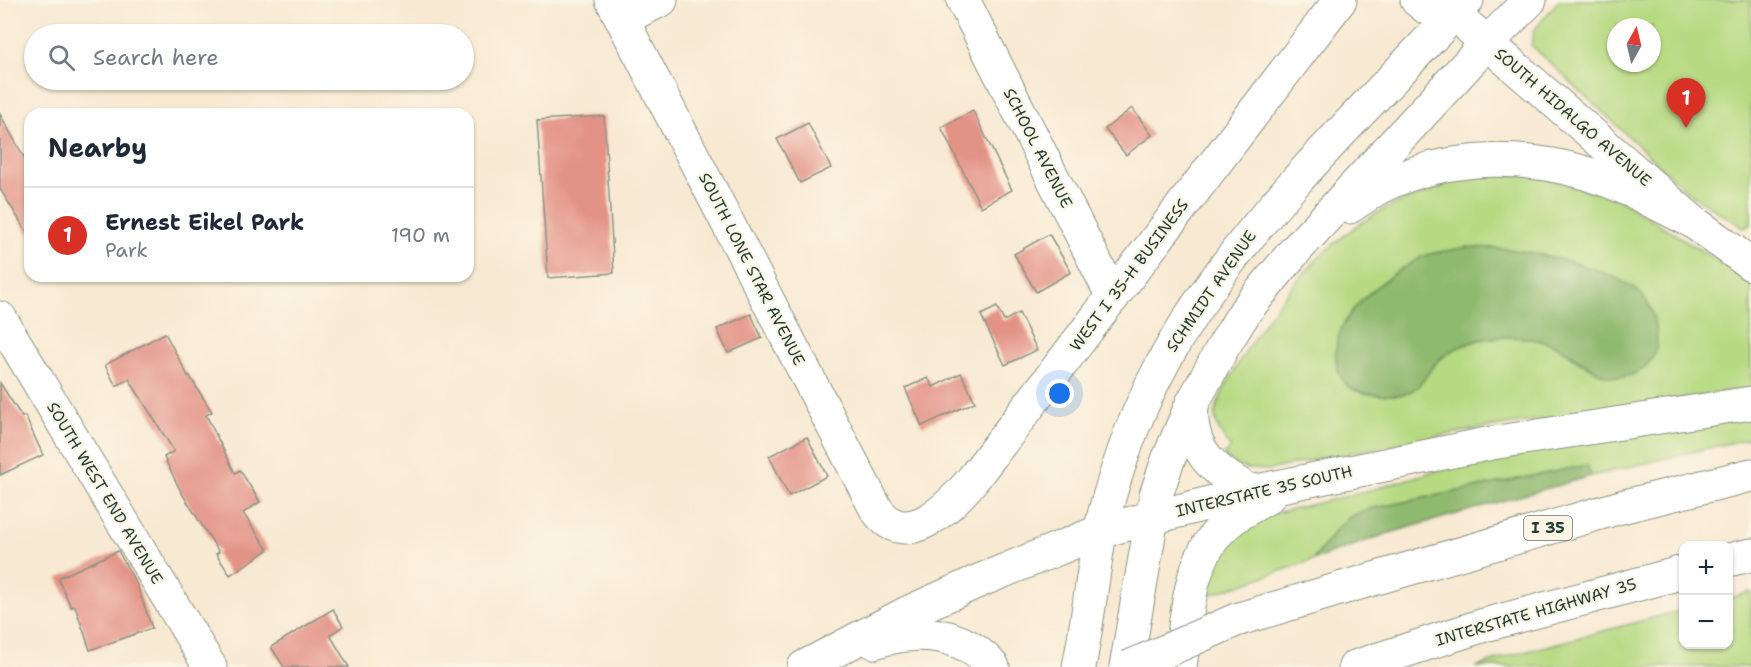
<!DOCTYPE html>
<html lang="en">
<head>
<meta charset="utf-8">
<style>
  body { margin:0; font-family:"Shantell Sans",sans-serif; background:#f6f6f7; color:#1f2937 }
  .controls { position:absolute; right:18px; bottom:18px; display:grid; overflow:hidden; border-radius:12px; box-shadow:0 2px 4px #0004 }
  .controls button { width:54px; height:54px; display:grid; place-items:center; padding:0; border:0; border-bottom:2px solid #e0e1e3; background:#fff; color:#1f2937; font:30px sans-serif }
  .compass { position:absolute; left:1607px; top:18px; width:54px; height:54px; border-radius:50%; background:#fff; box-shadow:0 2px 4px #0004; rotate:8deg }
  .you { position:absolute; left:1060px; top:394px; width:21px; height:21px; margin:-15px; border:4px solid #fff; border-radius:50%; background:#1a73e8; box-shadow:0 0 0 9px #1a73e833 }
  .badge { display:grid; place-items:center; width:39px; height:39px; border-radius:50%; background:#d93025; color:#fff; font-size:20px; font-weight:700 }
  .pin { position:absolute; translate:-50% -50px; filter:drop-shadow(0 2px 3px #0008) }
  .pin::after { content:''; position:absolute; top:32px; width:21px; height:18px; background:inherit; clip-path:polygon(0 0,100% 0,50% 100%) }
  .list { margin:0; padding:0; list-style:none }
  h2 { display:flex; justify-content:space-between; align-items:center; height:78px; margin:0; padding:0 24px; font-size:26px }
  h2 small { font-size:20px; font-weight:400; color:#747a83 }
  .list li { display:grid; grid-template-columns:39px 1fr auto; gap:18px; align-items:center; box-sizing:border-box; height:96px; padding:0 24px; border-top:2px solid #e0e1e3 }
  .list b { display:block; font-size:22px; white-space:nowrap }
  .list p { margin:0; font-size:20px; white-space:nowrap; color:#747a83 }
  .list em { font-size:20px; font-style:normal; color:#747a83 }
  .icon { flex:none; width:33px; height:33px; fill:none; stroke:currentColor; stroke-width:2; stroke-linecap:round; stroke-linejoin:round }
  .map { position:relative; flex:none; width:1751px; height:667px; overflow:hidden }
  .search { position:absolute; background:#fff; box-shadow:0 2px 4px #0004; left:24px; top:24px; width:450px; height:66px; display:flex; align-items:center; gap:15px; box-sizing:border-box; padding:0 21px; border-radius:33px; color:#747a83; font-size:22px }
  .panel { position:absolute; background:#fff; box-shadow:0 2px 4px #0004; left:24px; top:108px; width:450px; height:174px; border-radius:18px }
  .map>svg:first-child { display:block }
  .green { fill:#b6d981; stroke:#6a8b5a; stroke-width:1.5; fill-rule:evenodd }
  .forest { fill:#90b96f; stroke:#587b52; stroke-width:1.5 }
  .building { fill:#e39286 }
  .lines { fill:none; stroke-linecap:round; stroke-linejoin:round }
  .minor-casing { stroke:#8c9383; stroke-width:35 }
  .major-casing { stroke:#8c9383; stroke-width:35 }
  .highway-casing { stroke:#8c9383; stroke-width:35 }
  .minor { stroke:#fff; stroke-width:33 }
  .major { stroke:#fff; stroke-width:33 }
  .highway { stroke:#fff; stroke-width:33 }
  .highway-bridge-casing { stroke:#8c9383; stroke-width:35; stroke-linecap:butt }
  .highway-bridge { stroke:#fff; stroke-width:33 }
  .labels { text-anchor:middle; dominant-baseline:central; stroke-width:4.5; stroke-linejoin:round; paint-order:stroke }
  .shield { fill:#fcf5e5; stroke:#617469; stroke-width:1.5 }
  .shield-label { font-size:15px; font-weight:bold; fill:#1f3d34 }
  .street-label { font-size:16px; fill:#1f3d34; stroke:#fcf5e5 }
</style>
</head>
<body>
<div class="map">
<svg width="1751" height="667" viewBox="0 0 1751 667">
  <rect width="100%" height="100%" fill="#fcf5e5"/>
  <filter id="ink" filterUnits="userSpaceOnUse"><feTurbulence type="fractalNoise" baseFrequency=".0167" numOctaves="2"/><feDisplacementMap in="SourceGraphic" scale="12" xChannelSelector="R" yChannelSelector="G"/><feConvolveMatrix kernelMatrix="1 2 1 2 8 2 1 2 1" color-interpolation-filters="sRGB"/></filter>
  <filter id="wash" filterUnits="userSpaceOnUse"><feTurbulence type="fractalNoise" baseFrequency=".008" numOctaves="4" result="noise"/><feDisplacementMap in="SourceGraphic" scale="24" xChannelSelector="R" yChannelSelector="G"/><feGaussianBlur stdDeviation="1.35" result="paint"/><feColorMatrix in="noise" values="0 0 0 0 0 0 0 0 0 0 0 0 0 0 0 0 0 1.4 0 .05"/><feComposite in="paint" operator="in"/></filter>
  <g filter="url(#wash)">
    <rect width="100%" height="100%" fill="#f8e9d2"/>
    <!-- green -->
    <g class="green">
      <path d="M1559 0H1751V225L1744 228 1690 194 1531 45 1535 29ZM1616 27H1652V63H1616Z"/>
      <path d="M1533 175 1621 200 1751 282V388L1467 431 1313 460 1268 470 1250 469 1240 467 1223 456 1231 448C1213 422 1210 419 1224 389 1261 321 1310 251 1379 212 1399 201 1421 195 1443 187L1441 180 1470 176ZM1506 249C1548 257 1605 265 1638 292 1644 297 1648 305 1652 311L1581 363C1572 357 1564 349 1554 345 1523 333 1486 335 1457 348 1450 351 1443 357 1437 361Z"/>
      <polygon points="1751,417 1751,438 1591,476 1587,465 1365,510 1348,518 1336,530 1313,560 1207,596 1211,575 1220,551 1259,517 1364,492 1466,462"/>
      <polygon points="1751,592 1751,667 1476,667 1509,656 1683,610 1684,644 1728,644 1729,598"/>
    </g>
    <!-- forest -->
    <g class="forest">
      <path d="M1467 247C1480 248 1494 247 1508 249 1543 254 1614 269 1640 293 1649 301 1653 314 1655 325 1657 333 1658 344 1655 352 1652 361 1646 367 1638 372 1601 391 1581 354 1552 344 1537 339 1519 336 1503 337 1482 337 1452 346 1437 362 1430 368 1427 377 1420 384 1418 386 1413 390 1410 392 1397 398 1364 395 1352 389 1341 383 1336 369 1336 358 1333 318 1373 287 1403 268 1411 264 1419 257 1427 255 1440 251 1454 250 1467 247Z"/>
      <polygon points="1587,465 1591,476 1386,534 1313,560 1336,530 1348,518 1365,510"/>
    </g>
    <g id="blocks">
      <!-- building -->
      <g class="building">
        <polygon points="1132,108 1152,135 1126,155 1105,129"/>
        <polygon points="973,111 1012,190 981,207 941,127"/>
        <polygon points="0,114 30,168 30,237 0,189"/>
        <polygon points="604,116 614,273 548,278 537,120"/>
        <polygon points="808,123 831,168 800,183 777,139"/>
        <polygon points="1049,234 1071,272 1036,292 1014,254"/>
        <polygon points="997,307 1004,321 1019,313 1037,350 1005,365 981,315"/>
        <polygon points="751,314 762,338 728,353 717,329"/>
        <polygon points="165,333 188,376 189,375 212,412 206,415 235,473 240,470 260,502 243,513 268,550 230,575 216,554 219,552 181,492 164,457 174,451 129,379 116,386 105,365"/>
        <polygon points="961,373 975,402 922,426 905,388 928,378 933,387"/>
        <polygon points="0,383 22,417 25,416 43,455 0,475"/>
        <polygon points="807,437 827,476 789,496 769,456"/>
        <polygon points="118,551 137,585 152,628 90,650 75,606 71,607 58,578"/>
        <polygon points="333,609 343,626 330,635 349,667 284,667 271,647"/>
      </g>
    </g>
  </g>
  <g filter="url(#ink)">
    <use href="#blocks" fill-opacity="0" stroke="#8c9383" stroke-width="1.5"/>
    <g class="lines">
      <defs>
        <g id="minor">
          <path d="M612 0 875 507C904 554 950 507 973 479L1340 0"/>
          <polyline points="963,0 1113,297"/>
          <polyline points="1417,0 1427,8 1453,15 1451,0"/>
          <polyline points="622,19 661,0"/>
          <polyline points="0,318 210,667"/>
        </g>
        <g id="major">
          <polyline points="1470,28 1692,221 1751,264"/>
          <path d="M1349 207C1359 201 1369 193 1380 187 1451 152 1536 153 1609 181 1637 192 1664 208 1692 221"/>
          <path d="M1192 404C1188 451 1215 472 1252 492"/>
          <path d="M874 642C917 628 962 631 993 667"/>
          <polyline points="804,667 907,613 974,583 1101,531 1252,492 1492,443 1751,403"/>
          <path d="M1079 667C1088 622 1092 577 1100 533 1105 507 1114 480 1123 454 1169 317 1266 211 1364 108 1399 72 1433 36 1467 0"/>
          <polyline points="1126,667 1156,495 1168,460 1192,404 1223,347 1246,310 1293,253 1488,42 1530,0"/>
          <path d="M1180 667C1187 619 1187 560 1225 525 1238 513 1253 506 1268 497"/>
        </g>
        <g id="highway">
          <polyline points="1728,560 1751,555"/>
          <polyline points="1346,587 1621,507 1751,475"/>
          <polyline points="1355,667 1481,626 1684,572"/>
        </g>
      </defs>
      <!-- minor casing -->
      <use href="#minor" class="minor-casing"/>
      <!-- major casing -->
      <use href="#major" class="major-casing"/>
      <!-- highway casing -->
      <use href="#highway" class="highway-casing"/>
      <!-- minor -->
      <use href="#minor" class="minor"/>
      <!-- major -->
      <use href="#major" class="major"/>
      <!-- highway -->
      <use href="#highway" class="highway"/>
      <defs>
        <polyline id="highway-bridge" points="1129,667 1236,620 1346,587"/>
      </defs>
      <!-- highway-bridge casing -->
      <use href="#highway-bridge" class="highway-bridge-casing"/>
      <!-- highway-bridge -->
      <use href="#highway-bridge" class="highway-bridge"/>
    </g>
  </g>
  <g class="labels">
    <!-- shield labels -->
    <rect class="shield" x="1524" y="516" width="48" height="24" rx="4.5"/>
    <g class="shield-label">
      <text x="1548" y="528">I 35</text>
    </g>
    <!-- street labels -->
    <g class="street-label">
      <text transform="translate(1573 117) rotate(41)">SOUTH HIDALGO AVENUE</text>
      <text transform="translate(1038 148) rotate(63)">SCHOOL AVENUE</text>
      <text transform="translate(752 269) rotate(63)">SOUTH LONE STAR AVENUE</text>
      <text transform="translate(1129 275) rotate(-53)">WEST I 35-H BUSINESS</text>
      <text transform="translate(1211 291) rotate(-55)">SCHMIDT AVENUE</text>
      <text transform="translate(1264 491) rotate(-13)">INTERSTATE 35 SOUTH</text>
      <text transform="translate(105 493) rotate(59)">SOUTH WEST END AVENUE</text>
      <text transform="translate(1536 612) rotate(-16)">INTERSTATE HIGHWAY 35</text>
    </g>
  </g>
</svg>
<div class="controls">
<button>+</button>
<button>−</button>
</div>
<svg class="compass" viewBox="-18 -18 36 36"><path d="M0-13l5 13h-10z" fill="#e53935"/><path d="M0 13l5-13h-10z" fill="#747a83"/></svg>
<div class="you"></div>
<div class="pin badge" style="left:1686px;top:128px">1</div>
<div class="search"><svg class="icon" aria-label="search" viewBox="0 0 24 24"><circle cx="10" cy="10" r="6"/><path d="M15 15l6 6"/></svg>Search here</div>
<section class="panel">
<h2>Nearby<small></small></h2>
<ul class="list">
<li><span class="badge">1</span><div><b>Ernest Eikel Park</b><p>Park</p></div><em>190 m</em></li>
</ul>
</section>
</div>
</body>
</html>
